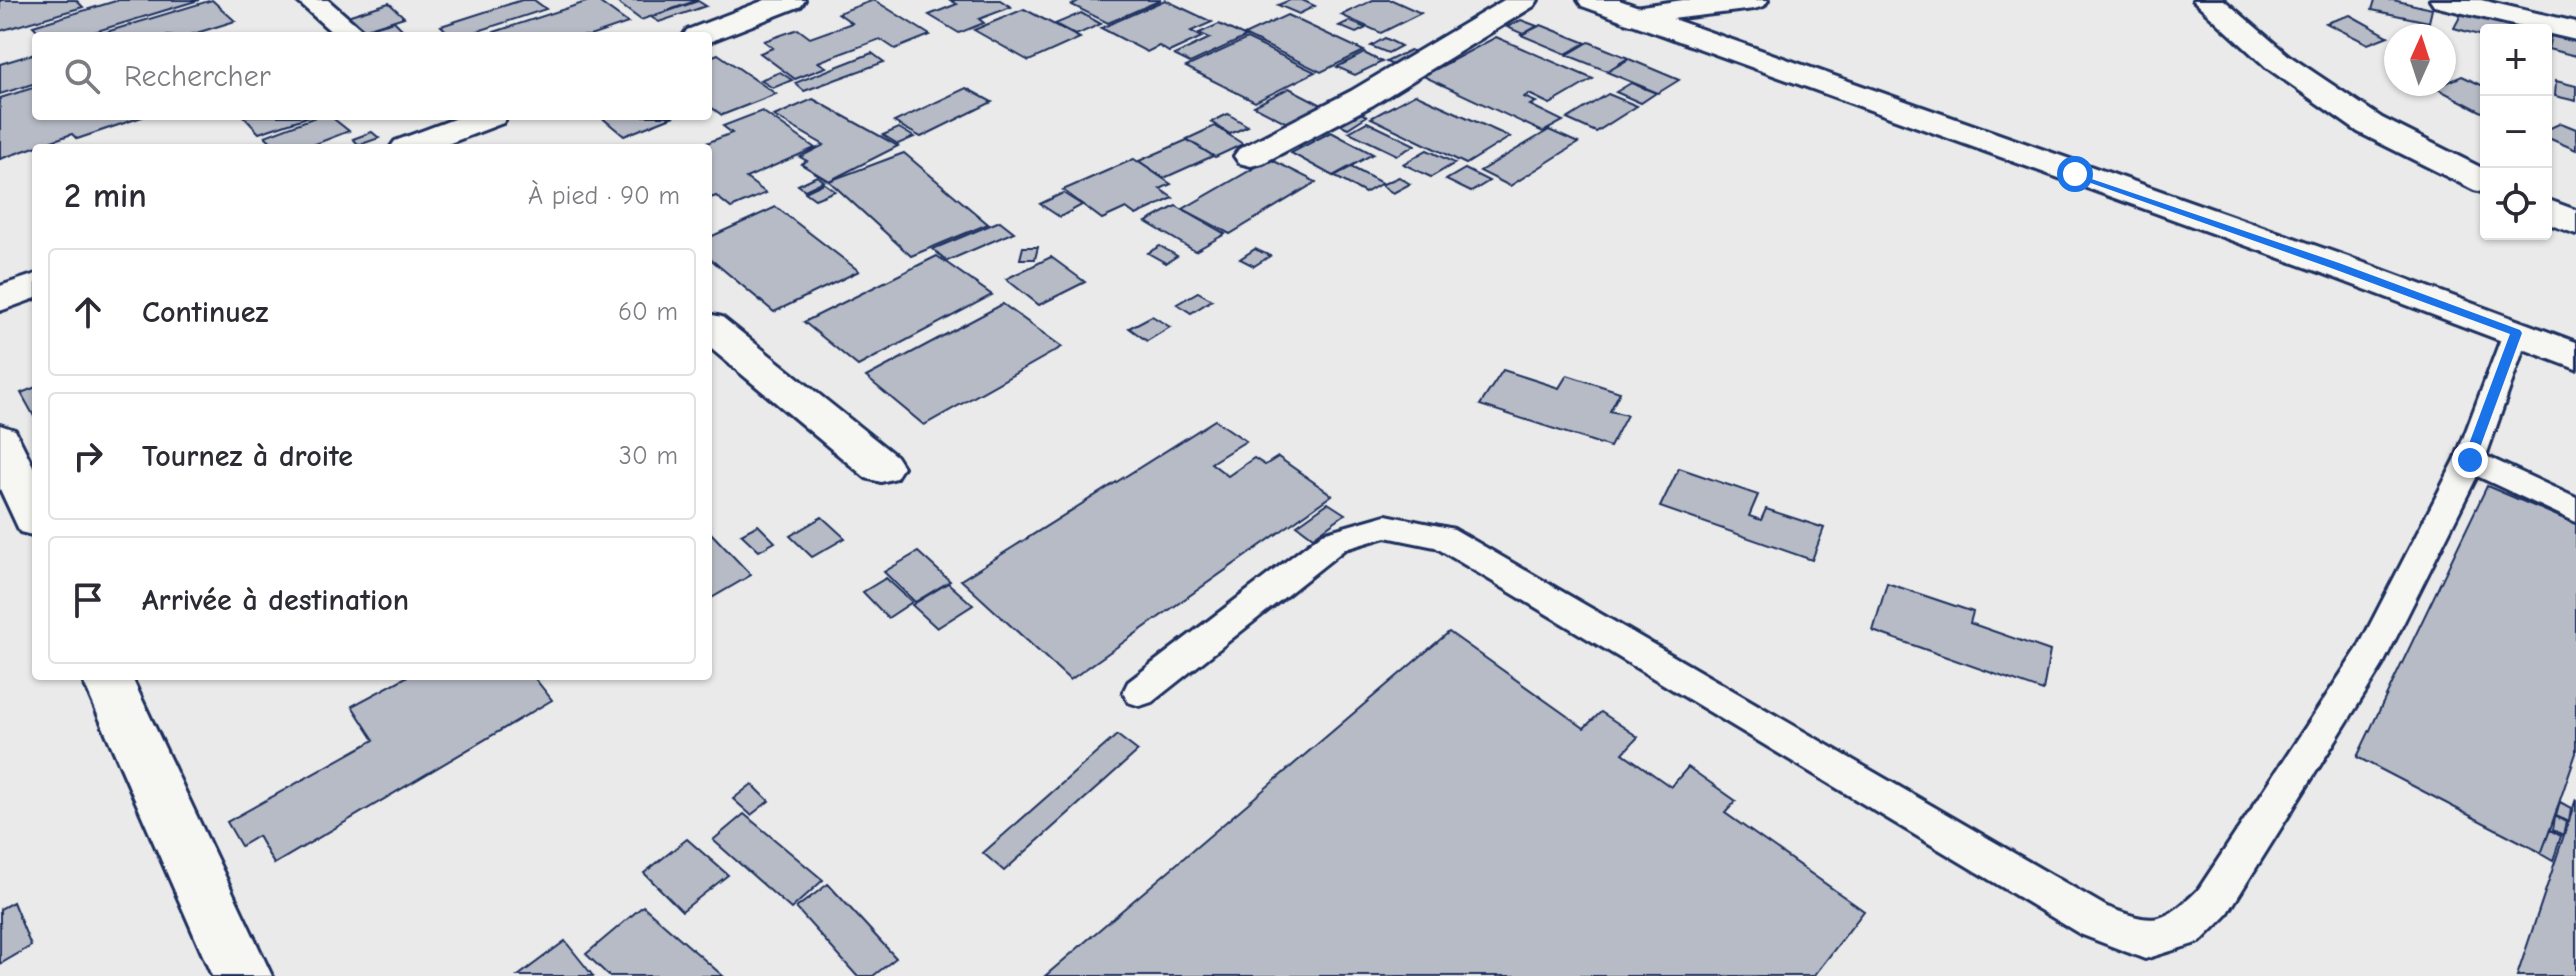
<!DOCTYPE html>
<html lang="fr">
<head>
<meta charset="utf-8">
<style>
  body { margin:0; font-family:"Comic Neue",sans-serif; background:#f7f7f7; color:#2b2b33 }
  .controls { position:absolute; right:24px; top:24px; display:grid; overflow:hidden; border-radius:8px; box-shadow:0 2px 6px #0004 }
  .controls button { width:72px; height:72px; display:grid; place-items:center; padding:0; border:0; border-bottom:2px solid #e1e1e2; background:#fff; color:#2b2b33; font:40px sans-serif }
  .compass { position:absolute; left:2384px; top:24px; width:72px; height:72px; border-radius:50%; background:#fff; box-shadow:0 2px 6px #0004; rotate:3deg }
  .stop { position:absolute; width:24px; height:24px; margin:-18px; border:6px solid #1a73e8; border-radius:50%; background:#fff }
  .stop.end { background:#1a73e8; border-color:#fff; box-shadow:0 2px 8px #0008 }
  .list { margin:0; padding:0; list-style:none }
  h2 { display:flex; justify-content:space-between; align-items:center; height:104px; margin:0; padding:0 32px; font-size:34px }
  h2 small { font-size:26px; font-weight:400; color:#7c7c81 }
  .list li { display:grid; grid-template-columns:52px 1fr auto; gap:24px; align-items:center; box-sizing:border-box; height:128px; margin:0 16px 16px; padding:0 16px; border:2px solid #e1e1e2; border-radius:8px }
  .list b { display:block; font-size:30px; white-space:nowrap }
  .list em { font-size:26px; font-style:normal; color:#7c7c81 }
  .icon { flex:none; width:44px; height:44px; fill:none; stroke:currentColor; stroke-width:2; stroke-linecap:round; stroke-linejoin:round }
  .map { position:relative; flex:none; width:2576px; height:976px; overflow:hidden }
  .search { position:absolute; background:#fff; box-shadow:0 2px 6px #0004; left:32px; top:32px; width:680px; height:88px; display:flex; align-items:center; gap:20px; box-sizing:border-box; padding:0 28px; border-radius:8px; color:#7c7c81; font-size:30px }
  .panel { position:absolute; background:#fff; box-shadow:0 2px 6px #0004; left:32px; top:144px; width:680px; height:536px; border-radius:8px }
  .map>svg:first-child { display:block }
  .building { fill:#b6bbc6; stroke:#1b2f5e; stroke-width:2 }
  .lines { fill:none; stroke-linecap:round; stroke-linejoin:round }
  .service-casing { stroke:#1b2f5e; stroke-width:6 }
  .minor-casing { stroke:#1b2f5e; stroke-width:6 }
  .tertiary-casing { stroke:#1b2f5e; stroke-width:6 }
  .service { fill:#f6f6f2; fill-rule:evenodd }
  .minor { fill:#f6f6f2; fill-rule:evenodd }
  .tertiary { fill:#f6f6f2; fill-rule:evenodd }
  .route { fill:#1a73e8 }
</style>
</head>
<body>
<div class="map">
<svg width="2576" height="976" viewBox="0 0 2576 976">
  <rect width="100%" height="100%" fill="#e9eae9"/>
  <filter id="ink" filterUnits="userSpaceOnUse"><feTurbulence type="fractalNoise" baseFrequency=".0125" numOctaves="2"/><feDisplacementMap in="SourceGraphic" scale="16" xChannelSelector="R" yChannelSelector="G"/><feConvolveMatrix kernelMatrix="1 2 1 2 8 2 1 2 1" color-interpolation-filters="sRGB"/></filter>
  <g filter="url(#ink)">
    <!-- building -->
    <g class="building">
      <polygon points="0,0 76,0 83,7 0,31"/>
      <polygon points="119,0 199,0 81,36 43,36 33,26"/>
      <polygon points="212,0 235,21 187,36 93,36"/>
      <polygon points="522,0 534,0 546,9 463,36 452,36 441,26"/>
      <polygon points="592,0 596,0 628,23 590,36 482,36"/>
      <polygon points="614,0 698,0 641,20"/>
      <polygon points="874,0 930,35 895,49 880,39 818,62 826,67 795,79 760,53 773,48 764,41 798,29 810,38 852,23 838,13"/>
      <polygon points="950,0 1000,0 1011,7 979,19 984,23 959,33 929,15 957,4"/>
      <polygon points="1080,0 1161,0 1108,23 1072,5"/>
      <polygon points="1165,0 1212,22 1191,31 1202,37 1169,52 1159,46 1147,52 1101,28"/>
      <polygon points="1290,0 1302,0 1315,6 1299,14 1278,5"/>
      <polygon points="1373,0 1392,0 1421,13 1381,33 1341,15"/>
      <polygon points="2375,0 2393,0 2432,9 2429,22 2372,10"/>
      <polygon points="698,1 706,6 659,22 651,17"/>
      <polygon points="389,3 404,17 360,31 344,17"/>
      <polygon points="2465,7 2528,23 2525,30 2486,30 2486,37 2454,28"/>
      <polygon points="1024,9 1080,38 1029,61 974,30"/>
      <polygon points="1081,13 1101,24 1076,35 1055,24"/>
      <polygon points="1287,15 1364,51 1321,72 1244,35"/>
      <polygon points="2350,15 2388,36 2368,44 2326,23"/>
      <polygon points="1521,20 1537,26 1523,34 1507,27"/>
      <polygon points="394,21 402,29 381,36 365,36 360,31"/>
      <polygon points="1349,21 1366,28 1356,33 1339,26"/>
      <polygon points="1219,24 1246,37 1190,63 1174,55 1210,38 1199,33"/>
      <polygon points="1541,25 1586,43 1566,54 1521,35"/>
      <polygon points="2551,35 2576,41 2576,56 2548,49"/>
      <polygon points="1496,37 1593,79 1550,104 1529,94 1524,97 1536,102 1530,105 1563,121 1543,132 1423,76"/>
      <polygon points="1385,38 1401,46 1388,53 1371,46"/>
      <polygon points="1247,39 1315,72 1255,102 1186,67"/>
      <polygon points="1589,42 1628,58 1607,71 1567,55"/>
      <polygon points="1410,50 1425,56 1401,69 1386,62"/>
      <polygon points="36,53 36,83 0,94 0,64"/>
      <polygon points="872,53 884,62 804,91 795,83"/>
      <polygon points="1364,53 1382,62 1355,75 1337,67"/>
      <polygon points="718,54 776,94 722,115 708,105 708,58"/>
      <polygon points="1629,59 1679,80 1658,93 1607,72"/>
      <polygon points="780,72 792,80 773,88 760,80"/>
      <polygon points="2462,76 2481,85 2486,84 2486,114 2430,85 2444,84"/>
      <polygon points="2556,81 2576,86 2576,101 2555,96"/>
      <polygon points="1631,83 1656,93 1641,103 1616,92"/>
      <polygon points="36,87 36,116 145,116 77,139 72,134 0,159 0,98"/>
      <polygon points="966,88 992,102 921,137 894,122"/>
      <polygon points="1289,88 1322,105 1287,123 1254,106"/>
      <polygon points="1415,94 1510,137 1466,164 1371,118"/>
      <polygon points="1608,94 1637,106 1596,132 1567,119"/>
      <polygon points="813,99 898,146 829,181 801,164 807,161 800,157 824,145 774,116"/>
      <polygon points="762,111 815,148 746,178 766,193 731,208 716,196 708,199 708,148 694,148 732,133 723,126"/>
      <polygon points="1356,111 1367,116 1348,128 1337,123"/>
      <polygon points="1228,114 1248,126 1230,134 1211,122"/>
      <polygon points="243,116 310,116 259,133"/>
      <polygon points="318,116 330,116 349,131 305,148 278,148 265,136"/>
      <polygon points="600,116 674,116 624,136"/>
      <polygon points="1367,122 1415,145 1397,155 1349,132"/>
      <polygon points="2561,123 2576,129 2576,150 2546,137 2546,130"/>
      <polygon points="1215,126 1243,144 1215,157 1187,139"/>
      <polygon points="899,128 914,137 898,144 883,135"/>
      <polygon points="1549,130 1578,143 1510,186 1480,171"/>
      <polygon points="372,132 379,138 359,145 353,139"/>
      <polygon points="1331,132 1373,154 1333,176 1291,153"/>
      <polygon points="1187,140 1213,156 1164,178 1139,161"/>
      <polygon points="1427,150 1455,163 1431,177 1403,164"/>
      <polygon points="904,153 988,224 911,256 829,181"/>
      <polygon points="1134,159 1171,184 1160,189 1173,198 1136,215 1126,208 1102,219 1063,190"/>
      <polygon points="1270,159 1316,182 1230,234 1183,209"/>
      <polygon points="1351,167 1382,183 1365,193 1334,176"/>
      <polygon points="1465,169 1489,181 1471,192 1446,180"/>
      <polygon points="817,176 824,181 805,190 798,185"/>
      <polygon points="1399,177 1410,184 1393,193 1381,185"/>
      <polygon points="824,183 835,191 815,199 805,192"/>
      <polygon points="1063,193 1082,205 1060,217 1040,204"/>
      <polygon points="1176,206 1225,234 1195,251 1146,222"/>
      <polygon points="776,207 859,271 774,312 708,257 708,238"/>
      <polygon points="1000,221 1014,232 947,261 933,249"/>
      <polygon points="1160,246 1177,256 1166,263 1148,253"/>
      <polygon points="1023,247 1038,247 1035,259 1020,259"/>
      <polygon points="1255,249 1270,256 1254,266 1240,259"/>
      <polygon points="937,256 992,295 858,366 804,322"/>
      <polygon points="1051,257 1085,282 1039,305 1006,279"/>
      <polygon points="1198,292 1212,300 1191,313 1177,304"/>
      <polygon points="1003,304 1062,347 924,425 866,377"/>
      <polygon points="1152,316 1170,327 1147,341 1129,328"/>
      <polygon points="1503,370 1559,388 1567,375 1620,392 1610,411 1627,415 1610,447 1480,405"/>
      <polygon points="36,387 36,420 21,393"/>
      <polygon points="1215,420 1246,441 1211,463 1228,476 1254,458 1265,465 1278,457 1332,495 1070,680 961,580"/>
      <polygon points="1679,468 1758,495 1749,516 1761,520 1766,509 1824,528 1812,560 1660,507"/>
      <polygon points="2487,486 2576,524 2576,753 2542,853 2357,757"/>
      <polygon points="1328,503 1345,514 1313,537 1297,525"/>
      <polygon points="822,517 845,538 812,557 790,536"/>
      <polygon points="758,525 775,542 759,551 741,534"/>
      <polygon points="708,530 751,575 708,600"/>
      <polygon points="918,552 950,581 915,602 884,572"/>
      <polygon points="886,578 912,602 888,618 863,592"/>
      <polygon points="948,583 973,605 937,628 912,605"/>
      <polygon points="1887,583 1973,612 1970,623 2050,651 2043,691 1873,631"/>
      <polygon points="1449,632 1584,728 1601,712 1638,737 1623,753 1671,787 1688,767 1736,801 1725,813 1864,911 1814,976 1045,976"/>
      <polygon points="408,676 533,676 552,700 274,864 258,836 241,846 227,822 374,740 352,706"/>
      <polygon points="1117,735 1138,751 1004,871 983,853"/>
      <polygon points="752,784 769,801 751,815 733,799"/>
      <polygon points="2576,799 2576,976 2517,976"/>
      <polygon points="2560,802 2571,808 2569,822 2556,816"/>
      <polygon points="744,814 823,880 791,909 713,840"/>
      <polygon points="2555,816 2566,822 2563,835 2553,830"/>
      <polygon points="2550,830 2561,836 2553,861 2541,854"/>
      <polygon points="687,839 728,875 682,911 644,873"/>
      <polygon points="828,884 896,958 873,976 857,976 796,908"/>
      <polygon points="13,902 31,946 0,964 0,909"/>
      <polygon points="643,906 723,976 609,976 586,954"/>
      <polygon points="565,941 593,976 518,976"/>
    </g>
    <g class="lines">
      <defs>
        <path id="service" d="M2516 325 2525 327 2529 333 2486 456 2576 498V522L2477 476 2382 666 2226 916 2200 942 2145 959 2080 934 1435 547 1386 537 1345 549 1152 702 1140 706 1128 702 1123 692 1128 682 1323 533 1386 515 1454 529 2107 907C2153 924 2161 926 2198 890L2358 648 2455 460 2503 333 2507 327Z"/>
        <g id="minor">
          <polygon points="296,0 328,0 369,36 336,36"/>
          <polygon points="765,0 805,0 801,6 709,42 708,36 683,36 687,30"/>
          <polygon points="1504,0 1538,0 1534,6 1373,105 1263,163 1251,166 1239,163 1234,156 1239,149 1351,91"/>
          <polygon points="1683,0 1768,0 1764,6 1754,9 1631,24 1621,21 1616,15 1621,9"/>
          <polygon points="2193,0 2224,0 2288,55 2382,118 2486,170 2486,193 2474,190 2358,132 2266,67"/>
          <polygon points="2430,0 2481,0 2576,22 2576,40 2546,33 2546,30 2534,30 2434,6"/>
          <polygon points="462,116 508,116 503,123 437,148 390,148 395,141"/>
          <polygon points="2546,199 2576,210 2576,234 2546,223"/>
          <polygon points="36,274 36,298 0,311 0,286"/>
          <polygon points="708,314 722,317 896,456 903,467 896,478 881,482 866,478 708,346"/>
          <polygon points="0,425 15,430 36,472 36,536 20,532 0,489"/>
          <polygon points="81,676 131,676 272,976 212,976"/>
        </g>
        <polygon id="tertiary" points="1578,0 1619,0 2348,257 2576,342 2576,369 2322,273 1582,6"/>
      </defs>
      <!-- service casing -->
      <use href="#service" class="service-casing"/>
      <!-- minor casing -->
      <use href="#minor" class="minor-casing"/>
      <!-- tertiary casing -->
      <use href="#tertiary" class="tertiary-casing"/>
      <!-- service -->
      <use href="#service" class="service"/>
      <!-- minor -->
      <use href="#minor" class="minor"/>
      <!-- tertiary -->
      <use href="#tertiary" class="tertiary"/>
    </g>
  </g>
  <!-- route -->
  <polygon class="route" points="2071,172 2339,263 2520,330 2522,333 2474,464 2470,465 2463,460 2510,334 2331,268 2071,176"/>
</svg>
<div class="controls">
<button>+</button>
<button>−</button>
<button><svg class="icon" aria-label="locate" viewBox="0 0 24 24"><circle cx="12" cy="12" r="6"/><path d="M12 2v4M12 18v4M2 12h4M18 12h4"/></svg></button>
</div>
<svg class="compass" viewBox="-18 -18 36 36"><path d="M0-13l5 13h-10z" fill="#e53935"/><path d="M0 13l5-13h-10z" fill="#7c7c81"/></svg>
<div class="stop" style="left:2075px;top:174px"></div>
<div class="stop end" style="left:2470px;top:460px"></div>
<div class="search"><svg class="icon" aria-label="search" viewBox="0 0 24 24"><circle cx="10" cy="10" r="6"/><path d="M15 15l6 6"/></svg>Rechercher</div>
<section class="panel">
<h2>2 min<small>À pied · 90 m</small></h2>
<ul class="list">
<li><svg class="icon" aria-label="ahead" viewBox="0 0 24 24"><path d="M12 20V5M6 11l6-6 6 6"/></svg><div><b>Continuez</b></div><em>60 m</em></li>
<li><svg class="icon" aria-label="right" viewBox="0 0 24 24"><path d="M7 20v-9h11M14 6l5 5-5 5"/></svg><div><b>Tournez à droite</b></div><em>30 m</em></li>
<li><svg class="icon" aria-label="arrive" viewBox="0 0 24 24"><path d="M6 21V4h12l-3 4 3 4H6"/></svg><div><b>Arrivée à destination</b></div></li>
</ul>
</section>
</div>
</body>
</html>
